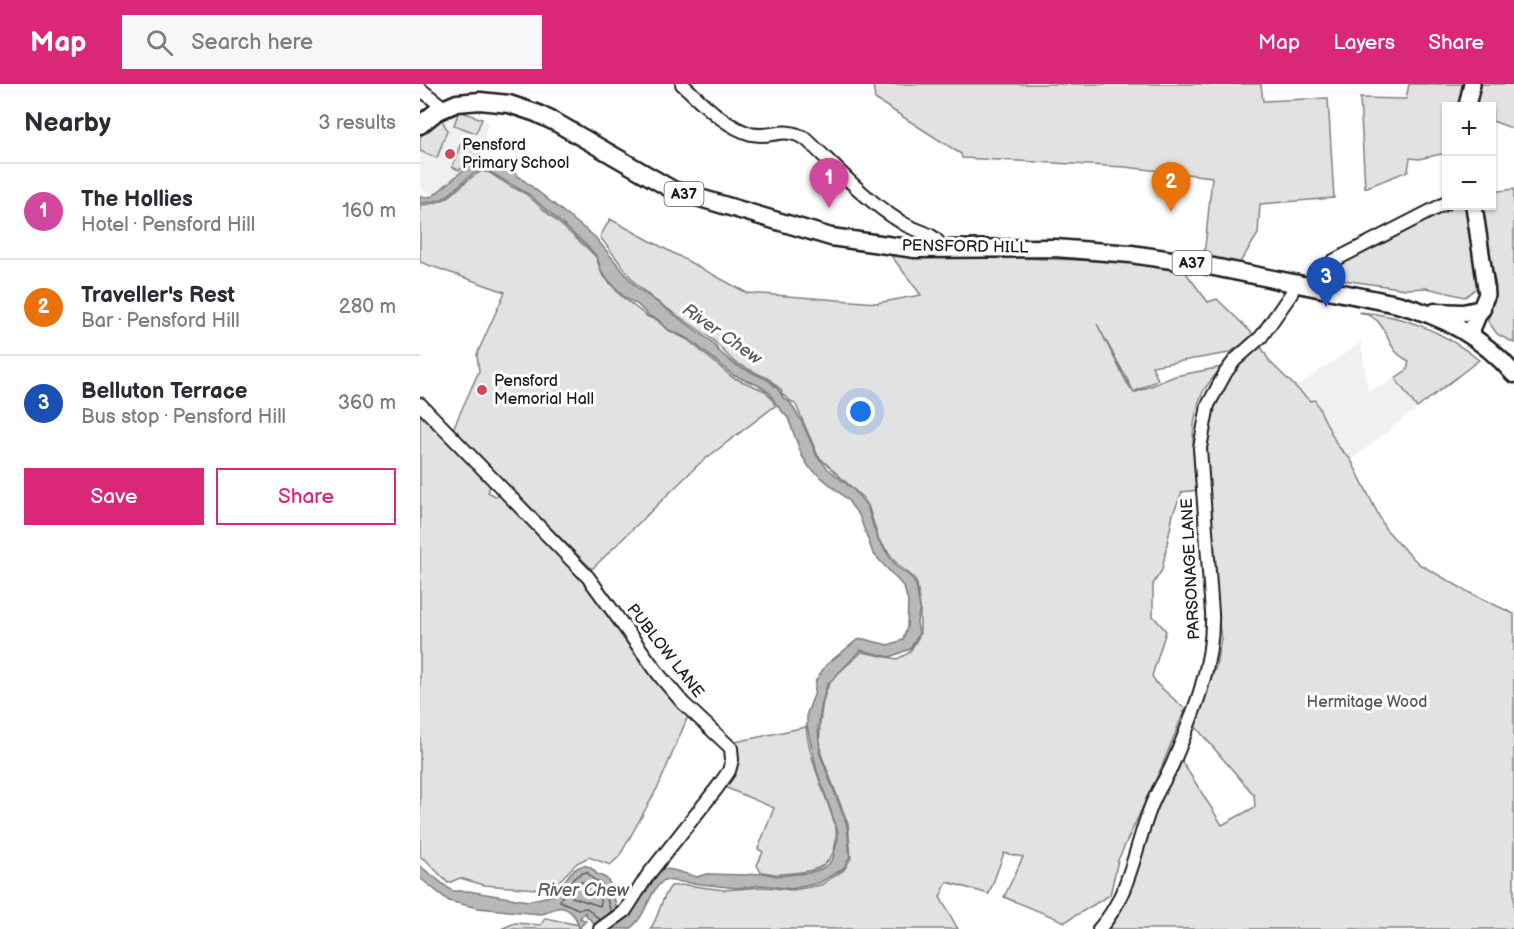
<!DOCTYPE html>
<html lang="en">
<head>
<meta charset="utf-8">
<style>
  body { margin:0; font-family:"Balsamiq Sans",sans-serif; background:#f7f7f7; color:#2b2b33 }
  .controls { position:absolute; right:18px; top:18px; display:grid; overflow:hidden; border-radius:0px; box-shadow:0 2px 4px #0004 }
  .controls button { width:54px; height:54px; display:grid; place-items:center; padding:0; border:0; border-bottom:2px solid #e1e1e2; background:#fff; color:#2b2b33; font:30px sans-serif }
  .you { position:absolute; left:441px; top:328px; width:21px; height:21px; margin:-15px; border:4px solid #fff; border-radius:50%; background:#1a73e8; box-shadow:0 0 0 9px #1a73e833 }
  .badge { display:grid; place-items:center; width:39px; height:39px; border-radius:50%; background:#db2777; color:#fff; font-size:20px; font-weight:700 }
  .pin { position:absolute; translate:-50% -50px; filter:drop-shadow(0 2px 3px #0008) }
  .pin::after { content:''; position:absolute; top:32px; width:21px; height:18px; background:inherit; clip-path:polygon(0 0,100% 0,50% 100%) }
  .list { margin:0; padding:0; list-style:none }
  h2 { display:flex; justify-content:space-between; align-items:center; height:78px; margin:0; padding:0 24px; font-size:26px }
  h2 small { font-size:20px; font-weight:400; color:#7c7c81 }
  .list li { display:grid; grid-template-columns:39px 1fr auto; gap:18px; align-items:center; box-sizing:border-box; height:96px; padding:0 24px; border-top:2px solid #e1e1e2 }
  .list b { display:block; font-size:22px; white-space:nowrap }
  .list p { margin:0; font-size:20px; white-space:nowrap; color:#7c7c81 }
  .list em { font-size:20px; font-style:normal; color:#7c7c81 }
  .actions { display:flex; gap:12px; padding:18px 24px }
  .actions a { flex:1; padding:14px 0; border:2px solid #db2777; border-radius:0px; text-align:center; font-size:21px; color:#db2777 }
  .actions .main { background:#db2777; color:#fff }
  .icon { flex:none; width:33px; height:33px; fill:none; stroke:currentColor; stroke-width:2; stroke-linecap:round; stroke-linejoin:round }
  .map { position:relative; flex:none; width:1094px; height:845px; overflow:hidden }
  header { display:flex; align-items:center; gap:36px; box-sizing:border-box; height:84px; padding:0 30px; background:#db2777; color:#fff }
  header strong { font-size:28px }
  nav { display:flex; gap:33px; margin-inline-start:auto; font-size:21px }
  .search { width:420px; height:54px; background:#f7f7f7; display:flex; align-items:center; gap:15px; box-sizing:border-box; padding:0 21px; border-radius:0px; color:#7c7c81; font-size:22px }
  main { display:flex }
  aside { flex:1; background:#fff }
  .map>svg:first-child { display:block }
  .built { fill:#f0f0f0 }
  .green { fill:#e2e2e2; stroke:#7f7f7f; stroke-width:1.5 }
  .water { fill:#b8b8b8; stroke:#7a7a7a; stroke-width:1.5 }
  .lines { fill:none; stroke-linecap:round; stroke-linejoin:round }
  .shore { stroke:#5a5a5a; stroke-width:1.5 }
  .minor-casing { stroke:#1c1c1c; stroke-width:16 }
  .major-casing { stroke:#1c1c1c; stroke-width:20 }
  .highway-casing { stroke:#1c1c1c; stroke-width:21 }
  .minor { stroke:#fff; stroke-width:12 }
  .major { stroke:#fff; stroke-width:15 }
  .highway { stroke:#fff; stroke-width:16 }
  .poi-dot { fill:#d1495b; stroke:#fff; stroke-width:2 }
  .labels { text-anchor:middle; dominant-baseline:central; stroke-width:6; stroke-linejoin:round; paint-order:stroke }
  .shield { fill:#fff; stroke:#606060; stroke-width:1.5 }
  .shield-label { font-size:15px; font-weight:bold; fill:#1c1c1c }
  .poi-label { font-size:16px; fill:#1c1c1c; stroke:#fff; text-anchor:start }
  .street-label { font-size:16px; fill:#1c1c1c; stroke:#fff }
  .park-label { font-size:16px; fill:#575757; stroke:#fff }
  .water-label { font-size:18px; font-style:italic; fill:#5a5a5a; stroke:#fff }
</style>
</head>
<body>
<header>
<strong>Map</strong>
<div class="search"><svg class="icon" aria-label="search" viewBox="0 0 24 24"><circle cx="10" cy="10" r="6"/><path d="M15 15l6 6"/></svg>Search here</div>
<nav><a>Map</a><a>Layers</a><a>Share</a></nav>
</header>
<main>
<aside>
<h2>Nearby<small>3 results</small></h2>
<ul class="list">
<li><span class="badge" style="background:#d1479c">1</span><div><b>The Hollies</b><p>Hotel · Pensford Hill</p></div><em>160 m</em></li>
<li><span class="badge" style="background:#e8710a">2</span><div><b>Traveller's Rest</b><p>Bar · Pensford Hill</p></div><em>280 m</em></li>
<li><span class="badge" style="background:#1a4fb4">3</span><div><b>Belluton Terrace</b><p>Bus stop · Pensford Hill</p></div><em>360 m</em></li>
</ul>
<div class="actions"><a class="main">Save</a><a>Share</a></div>
</aside>
<div class="map">
<svg width="1094" height="845" viewBox="0 0 1094 845">
  <rect width="100%" height="100%" fill="#fff"/>
  <filter id="ink" filterUnits="userSpaceOnUse"><feTurbulence type="fractalNoise" baseFrequency=".0167" numOctaves="2"/><feDisplacementMap in="SourceGraphic" scale="12" xChannelSelector="R" yChannelSelector="G"/><feConvolveMatrix kernelMatrix="1 2 1 2 8 2 1 2 1" color-interpolation-filters="sRGB"/></filter>
  <g filter="url(#ink)">
    <!-- built -->
    <g class="built">
      <polygon points="39,25 69,37 58,75 52,76 21,106 11,110 0,106 0,51 10,41"/>
      <polygon points="941,258 948,307 963,302 975,294 997,324 931,376 917,361 907,339 890,317 876,303"/>
    </g>
    <!-- green -->
    <g class="green">
      <polygon points="453,0 841,0 843,17 908,14 914,114 840,120 838,150 819,180 784,173 792,93 705,83 542,74 541,70 455,15"/>
      <polygon points="989,0 1046,0 1042,22 1026,22 1026,69 999,75 990,74 988,87 945,104 940,14 986,15"/>
      <polygon points="1058,0 1094,0 1094,45 1072,37 1072,22 1053,22"/>
      <polygon points="39,27 62,35 56,49 34,41"/>
      <polygon points="21,34 27,46 17,74 0,67 0,53"/>
      <polygon points="41,59 61,65 58,75 52,76 39,86 32,83"/>
      <path d="M62 87 70 89 90 102 106 110 168 165 176 173 182 190 201 212 228 233 237 236 246 245 268 256 312 293 345 307C350 311 353 316 355 322L280 379 172 485 32 347 59 287 57 270 85 208 0 178V121C35 120 35 100 62 87Z"/>
      <polygon points="1094,105 1094,259 1077,250 1068,237 1076,203 1058,122 1072,122 1072,108"/>
      <polygon points="1032,122 1047,122 1058,198 1058,203 1045,213 1007,204 986,205 909,194 910,189 916,181 956,163"/>
      <path d="M190 135 327 209 457 219 501 211 470 170 694 177 747 183 766 189 788 218 797 215 835 252 809 269 732 282 738 296 714 308 677 240 706 297 714 309 755 292 802 283C796 290 789 298 784 306 769 334 772 376 778 406L762 408 753 430 742 486 733 500V532L746 547 732 592 737 600 765 625 742 682 698 776 690 811 645 838 584 813 603 773 584 769 569 810 527 798 520 813 538 845H230C240 832 239 817 251 802L266 801 304 806 344 803 373 806 401 801 424 786 431 774 428 740 401 670C398 650 400 610 413 594 422 585 433 576 442 568L477 575 487 570 491 566 500 550V524L497 500 493 493 477 480 459 456 448 421 443 414 398 372 376 321 362 310 361 306 349 295 314 278 292 255 232 214 216 200 180 153Z"/>
      <path d="M939 228C985 231 1023 247 1059 276L997 324 975 294 987 286 989 277C970 268 971 256 960 240 955 233 947 230 939 228Z"/>
      <path d="M840 261 850 278 890 317 895 316 917 361 931 376 965 444 981 462 999 480 1050 509 1094 530V845H689L706 819 727 748 760 674 802 741 835 723 834 711 774 641 796 582 801 554 796 522 786 371C787 349 790 321 801 302 809 289 829 271 840 261Z"/>
      <polygon points="0,326 71,400 68,408 75,412 82,410 162,495 268,632 239,701 199,773 190,781 169,773 157,779 130,806 64,801 40,794 28,799 6,776 0,773"/>
      <path d="M386 643C390 679 406 710 416 744 419 785 394 789 359 790 353 791 347 788 341 788L337 781 343 768 338 765 354 724 302 702 317 667 315 658Z"/>
      <polygon points="125,834 159,841 161,845 81,845 95,839 121,841"/>
    </g>
    <!-- water -->
    <path class="water" d="M65 76 87 83 175 153 216 203 292 258 300 268 314 280 348 296 358 305 364 315 370 318 382 338 397 372 408 385 433 405 447 422 457 454 476 482 491 493 496 501 500 524 497 538 499 550 490 565 470 573 441 566 407 601 402 619 398 643 400 670 427 741 430 772 423 785 399 799 371 805 343 801 317 804 244 796C228 808 227 832 210 845H179L166 831 165 828 160 834 166 837 159 844C157 832 147 820 134 825 127 827 127 830 120 830L58 824 29 817 0 794V782L32 807H48L108 817 134 811C143 803 147 788 159 783 166 779 171 783 175 788 178 793 183 791 187 795 193 802 197 826 199 836 218 824 227 803 238 784L253 786 277 793 286 790 326 791 344 789 357 792 388 789 401 785 408 781 413 774 418 754 417 745 397 687 387 642V629L394 611 396 596 406 581 437 556 444 555 468 561 483 556 487 543 488 518 484 503 453 469 439 431 431 421 428 416 389 383 382 372 368 334 356 320 350 309 338 301 313 291 269 255 249 246 237 235 229 232 218 221 204 213 182 189 177 173 168 163 110 111 70 88 61 85C35 98 34 119 0 119V112L7 113 13 112 54 77Z"/>
    <g class="lines">
      <!-- shore -->
      <g class="shore">
        <polygon points="161,798 165,798 177,806 181,819 180,822 152,813 153,807"/>
        <path d="M180 836 167 824 158 825 140 817C145 806 153 789 167 788L174 796 182 800 191 828"/>
      </g>
      <defs>
        <g id="minor">
          <path d="M262 0C282 18 305 43 331 50 354 55 362 41 386 55 416 83 445 116 481 138 495 148 515 147 522 165"/>
          <polyline points="0,5 23,23"/>
          <polyline points="898,190 913,177 1026,119"/>
          <polyline points="0,320 168,493 240,592 263,619 311,664 312,676 309,687 297,704 228,791 205,827 180,845"/>
          <path d="M679 845C710 812 715 761 732 720 738 705 747 693 753 679 773 631 794 581 792 529L780 364 788 321 806 288 815 276 841 253 871 210 874 201"/>
        </g>
        <g id="major">
          <polyline points="1047,22 1052,0"/>
          <polyline points="1050,250 1067,210 1054,122"/>
        </g>
        <g id="highway">
          <path d="M0 41 16 28 37 19 60 17 89 20 116 29 137 39 253 106 411 153 495 165 635 164 711 170 779 180 977 220C1024 232 1062 253 1094 290"/>
          <polyline points="1015,228 1043,229 1062,225"/>
        </g>
      </defs>
      <!-- minor casing -->
      <use href="#minor" class="minor-casing"/>
      <!-- major casing -->
      <use href="#major" class="major-casing"/>
      <!-- highway casing -->
      <use href="#highway" class="highway-casing"/>
      <!-- minor -->
      <use href="#minor" class="minor"/>
      <!-- major -->
      <use href="#major" class="major"/>
      <!-- highway -->
      <use href="#highway" class="highway"/>
    </g>
  </g>
  <!-- markers -->
  <g class="poi-dot">
    <circle cx="30" cy="70" r="6"/>
    <circle cx="62" cy="306" r="6"/>
  </g>
  <g class="labels">
    <!-- shield labels -->
    <g class="shield">
      <rect x="244.5" y="98" width="39" height="24" rx="4.5"/>
      <rect x="752.5" y="167" width="39" height="24" rx="4.5"/>
    </g>
    <g class="shield-label">
      <text x="264" y="110">A37</text>
      <text x="772" y="179">A37</text>
    </g>
    <!-- poi labels -->
    <g class="poi-label">
      <text x="42" y="61">Pensford<tspan x="42" dy="18">Primary School</tspan></text>
      <text x="74" y="297">Pensford<tspan x="74" dy="18">Memorial Hall</tspan></text>
    </g>
    <!-- street labels -->
    <g class="street-label">
      <text transform="translate(545 163) rotate(1)">PENSFORD HILL</text>
      <text transform="translate(771 485) rotate(-93)">PARSONAGE LANE</text>
      <text transform="translate(245 567) rotate(52)">PUBLOW LANE</text>
    </g>
    <!-- park labels -->
    <g class="park-label">
      <text x="947" y="618">Hermitage Wood</text>
    </g>
    <!-- water labels -->
    <g class="water-label">
      <text transform="translate(302 250) rotate(35)">River Chew</text>
      <text x="163" y="806">River Chew</text>
    </g>
  </g>
</svg>
<div class="controls">
<button>+</button>
<button>−</button>
</div>
<div class="you"></div>
<div class="pin badge" style="left:409px;top:124px;background:#d1479c">1</div>
<div class="pin badge" style="left:751px;top:128px;background:#e8710a">2</div>
<div class="pin badge" style="left:906px;top:223px;background:#1a4fb4">3</div>
</div>
</main>
</body>
</html>
